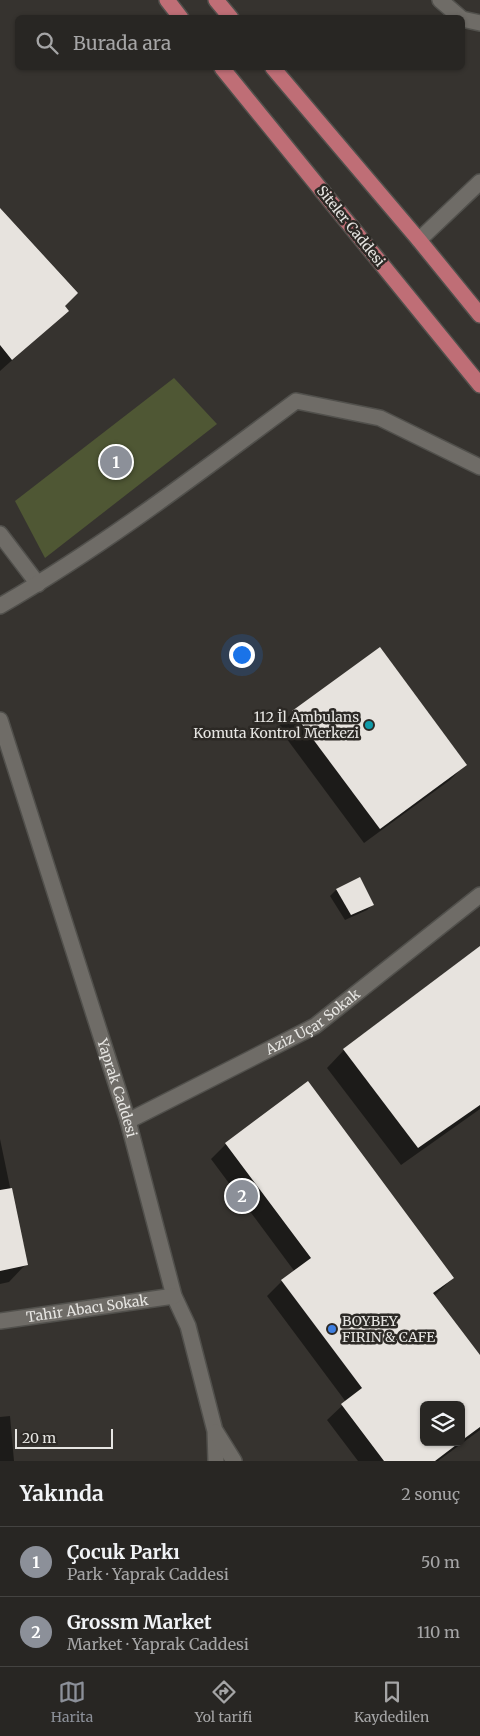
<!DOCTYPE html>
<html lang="tr">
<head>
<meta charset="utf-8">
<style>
  body { margin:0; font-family:Merriweather,serif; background:#343230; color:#f1f3f6 }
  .controls { position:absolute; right:15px; bottom:15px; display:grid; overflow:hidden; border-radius:8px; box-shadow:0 1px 4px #0004 }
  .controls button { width:45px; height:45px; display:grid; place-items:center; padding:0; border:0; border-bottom:1px solid #444341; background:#282623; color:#f1f3f6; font:25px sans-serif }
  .scale { position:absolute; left:15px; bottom:12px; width:98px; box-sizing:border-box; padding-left:5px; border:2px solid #e6e5e2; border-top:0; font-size:14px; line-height:18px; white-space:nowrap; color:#e6e5e2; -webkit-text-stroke:4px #2c2925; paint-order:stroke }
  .you { position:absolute; left:241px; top:654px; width:18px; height:18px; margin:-12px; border:4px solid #fff; border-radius:50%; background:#1a73e8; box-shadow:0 0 0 8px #1a73e833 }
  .badge { display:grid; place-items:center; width:32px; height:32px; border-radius:50%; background:#8c9099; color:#fff; font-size:16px; font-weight:700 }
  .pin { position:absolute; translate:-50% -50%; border:2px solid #fff; box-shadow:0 1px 5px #0006 }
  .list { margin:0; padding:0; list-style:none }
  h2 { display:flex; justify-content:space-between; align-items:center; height:65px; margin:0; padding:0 20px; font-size:21px }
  h2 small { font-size:16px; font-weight:400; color:#a5a5a6 }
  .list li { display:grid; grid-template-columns:32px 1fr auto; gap:15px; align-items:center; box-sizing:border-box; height:70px; padding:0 20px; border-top:1px solid #444341 }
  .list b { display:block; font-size:19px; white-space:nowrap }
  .list p { margin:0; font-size:16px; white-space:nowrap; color:#a5a5a6 }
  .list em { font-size:16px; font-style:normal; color:#a5a5a6 }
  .icon { flex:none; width:28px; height:28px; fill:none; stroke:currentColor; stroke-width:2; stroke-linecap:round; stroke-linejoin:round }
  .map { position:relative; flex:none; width:480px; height:1461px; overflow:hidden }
  .search { position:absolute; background:#282623; box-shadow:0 1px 4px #0004; left:15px; right:15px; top:15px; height:55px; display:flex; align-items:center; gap:12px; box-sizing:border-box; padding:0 18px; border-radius:8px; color:#a5a5a6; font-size:19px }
  .sheet { height:205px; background:#282623 }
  nav { display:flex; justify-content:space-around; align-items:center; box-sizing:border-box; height:70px; border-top:1px solid #444341; background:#282623; font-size:14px; color:#a5a5a6 }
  nav a { display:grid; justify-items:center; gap:2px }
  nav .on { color:#8c9099 }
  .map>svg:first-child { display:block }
  .green { fill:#4f5734 }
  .shadow { fill:#0007; fill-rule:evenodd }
  .building { fill:#e7e3de }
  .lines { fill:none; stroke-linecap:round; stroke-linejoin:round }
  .minor-casing { stroke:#51504c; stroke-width:18 }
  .major-casing { stroke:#51504c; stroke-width:18 }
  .minor { stroke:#6f6c67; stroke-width:15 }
  .major { stroke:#bf6e76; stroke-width:15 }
  .culture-dot { fill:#0f9aa8; stroke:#2c2925; stroke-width:2 }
  .shop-dot { fill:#3f7fe0; stroke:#2c2925; stroke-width:2 }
  .labels { text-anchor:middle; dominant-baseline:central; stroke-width:5; stroke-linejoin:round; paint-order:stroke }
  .street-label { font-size:14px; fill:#e6e5e2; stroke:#2c2925 }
  .poi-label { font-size:14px; fill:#e6e5e2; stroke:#2c2925; text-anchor:end }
</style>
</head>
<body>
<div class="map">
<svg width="480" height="1461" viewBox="0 0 480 1461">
  <rect width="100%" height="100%" fill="#36332f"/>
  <!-- green -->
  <polygon class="green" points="174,378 217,424 45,558 15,501"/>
  <!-- shadow -->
  <g class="shadow">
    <polygon points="0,233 67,311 0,371"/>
    <polygon points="293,712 465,765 450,780 364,843 278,727"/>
    <polygon points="360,879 373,904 367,910 345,920 330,896 336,890"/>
    <polygon points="480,948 480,1109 401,1165 327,1068 344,1050"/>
    <polygon points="0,1139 26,1264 9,1282 0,1284"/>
    <path d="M226 1144 453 1278 434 1296 480 1357V1430L438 1461H358L327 1420 346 1402 267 1296 282 1281 295 1272 211 1159ZM424 1405H461V1442H424Z"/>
    <polygon points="10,1416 14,1461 0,1461 0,1417"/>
  </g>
  <!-- building -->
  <g class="building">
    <polygon points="0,208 78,293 65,306 69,311 12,360 0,345"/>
    <polygon points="380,647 467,765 380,829 292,711"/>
    <polygon points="360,877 374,905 351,915 336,889"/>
    <polygon points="480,946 480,1105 418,1148 343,1049"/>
    <polygon points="308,1081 454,1278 433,1293 480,1355 480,1427 461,1441 461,1405 424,1405 424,1442 460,1442 435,1461 384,1461 341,1404 362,1388 281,1280 311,1258 225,1143"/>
    <polygon points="12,1188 28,1265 0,1271 0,1190"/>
  </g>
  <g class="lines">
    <defs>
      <g id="minor">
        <polyline points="440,0 461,18"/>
        <polyline points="462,19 480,23"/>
        <polyline points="419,240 480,182"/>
        <polyline points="0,534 38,584"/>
        <path d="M0 606C104 546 199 473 296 401L380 418 480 467"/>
        <path id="s1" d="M0 720 128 1121 174 1296 188 1326 215 1431 216 1461"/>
        <path id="s2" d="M128 1121 315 1026 480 895"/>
        <path id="s3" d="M0 1321 174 1296"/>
        <polyline points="216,1432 234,1461"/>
      </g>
      <g id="major">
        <polyline points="167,0 181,18"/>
        <polyline points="216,0 231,18"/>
        <polyline points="222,68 480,385"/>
        <polyline points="273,68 419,240 480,315"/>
      </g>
    </defs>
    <!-- minor casing -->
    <use href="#minor" class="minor-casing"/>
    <!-- major casing -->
    <use href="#major" class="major-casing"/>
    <!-- minor -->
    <use href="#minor" class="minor"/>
    <!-- major -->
    <use href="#major" class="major"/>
  </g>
  <!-- markers -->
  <circle class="culture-dot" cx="369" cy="725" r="5"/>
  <circle class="shop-dot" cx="332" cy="1329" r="5"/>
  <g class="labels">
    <!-- street labels -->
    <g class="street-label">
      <text transform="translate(351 226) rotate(51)">Siteler Caddesi</text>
      <text stroke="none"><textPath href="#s2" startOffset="210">Aziz Uçar Sokak</textPath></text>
      <text stroke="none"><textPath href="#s1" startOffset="386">Yaprak Caddesi</textPath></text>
      <text stroke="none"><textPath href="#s3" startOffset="88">Tahir Abacı Sokak</textPath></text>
    </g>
    <!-- poi labels -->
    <g class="poi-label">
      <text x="359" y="717">112 İl Ambulans<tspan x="359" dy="16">Komuta Kontrol Merkezi</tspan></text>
      <text x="342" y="1321" text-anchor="start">BOYBEY<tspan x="342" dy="16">FIRIN &amp; CAFE</tspan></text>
    </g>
  </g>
</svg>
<div class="controls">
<button><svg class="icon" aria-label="layers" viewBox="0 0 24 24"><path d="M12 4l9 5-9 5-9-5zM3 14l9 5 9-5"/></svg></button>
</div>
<div class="scale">20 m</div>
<div class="you"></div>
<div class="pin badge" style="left:116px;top:462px">1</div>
<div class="pin badge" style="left:242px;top:1196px">2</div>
<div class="search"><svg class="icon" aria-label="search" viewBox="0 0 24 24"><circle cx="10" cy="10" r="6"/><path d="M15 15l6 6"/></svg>Burada ara</div>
</div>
<section class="sheet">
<h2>Yakında<small>2 sonuç</small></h2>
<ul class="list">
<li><span class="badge">1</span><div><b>Çocuk Parkı</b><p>Park · Yaprak Caddesi</p></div><em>50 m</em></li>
<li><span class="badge">2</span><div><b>Grossm Market</b><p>Market · Yaprak Caddesi</p></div><em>110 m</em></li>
</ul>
</section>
<nav>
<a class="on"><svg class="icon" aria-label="map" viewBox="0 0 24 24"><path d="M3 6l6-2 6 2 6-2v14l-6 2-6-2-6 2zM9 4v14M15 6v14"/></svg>Harita</a>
<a><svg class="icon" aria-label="directions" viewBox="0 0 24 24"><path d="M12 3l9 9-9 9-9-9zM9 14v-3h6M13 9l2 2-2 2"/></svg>Yol tarifi</a>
<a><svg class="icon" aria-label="saved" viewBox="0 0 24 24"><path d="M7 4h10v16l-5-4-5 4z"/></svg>Kaydedilen</a>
</nav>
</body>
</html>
